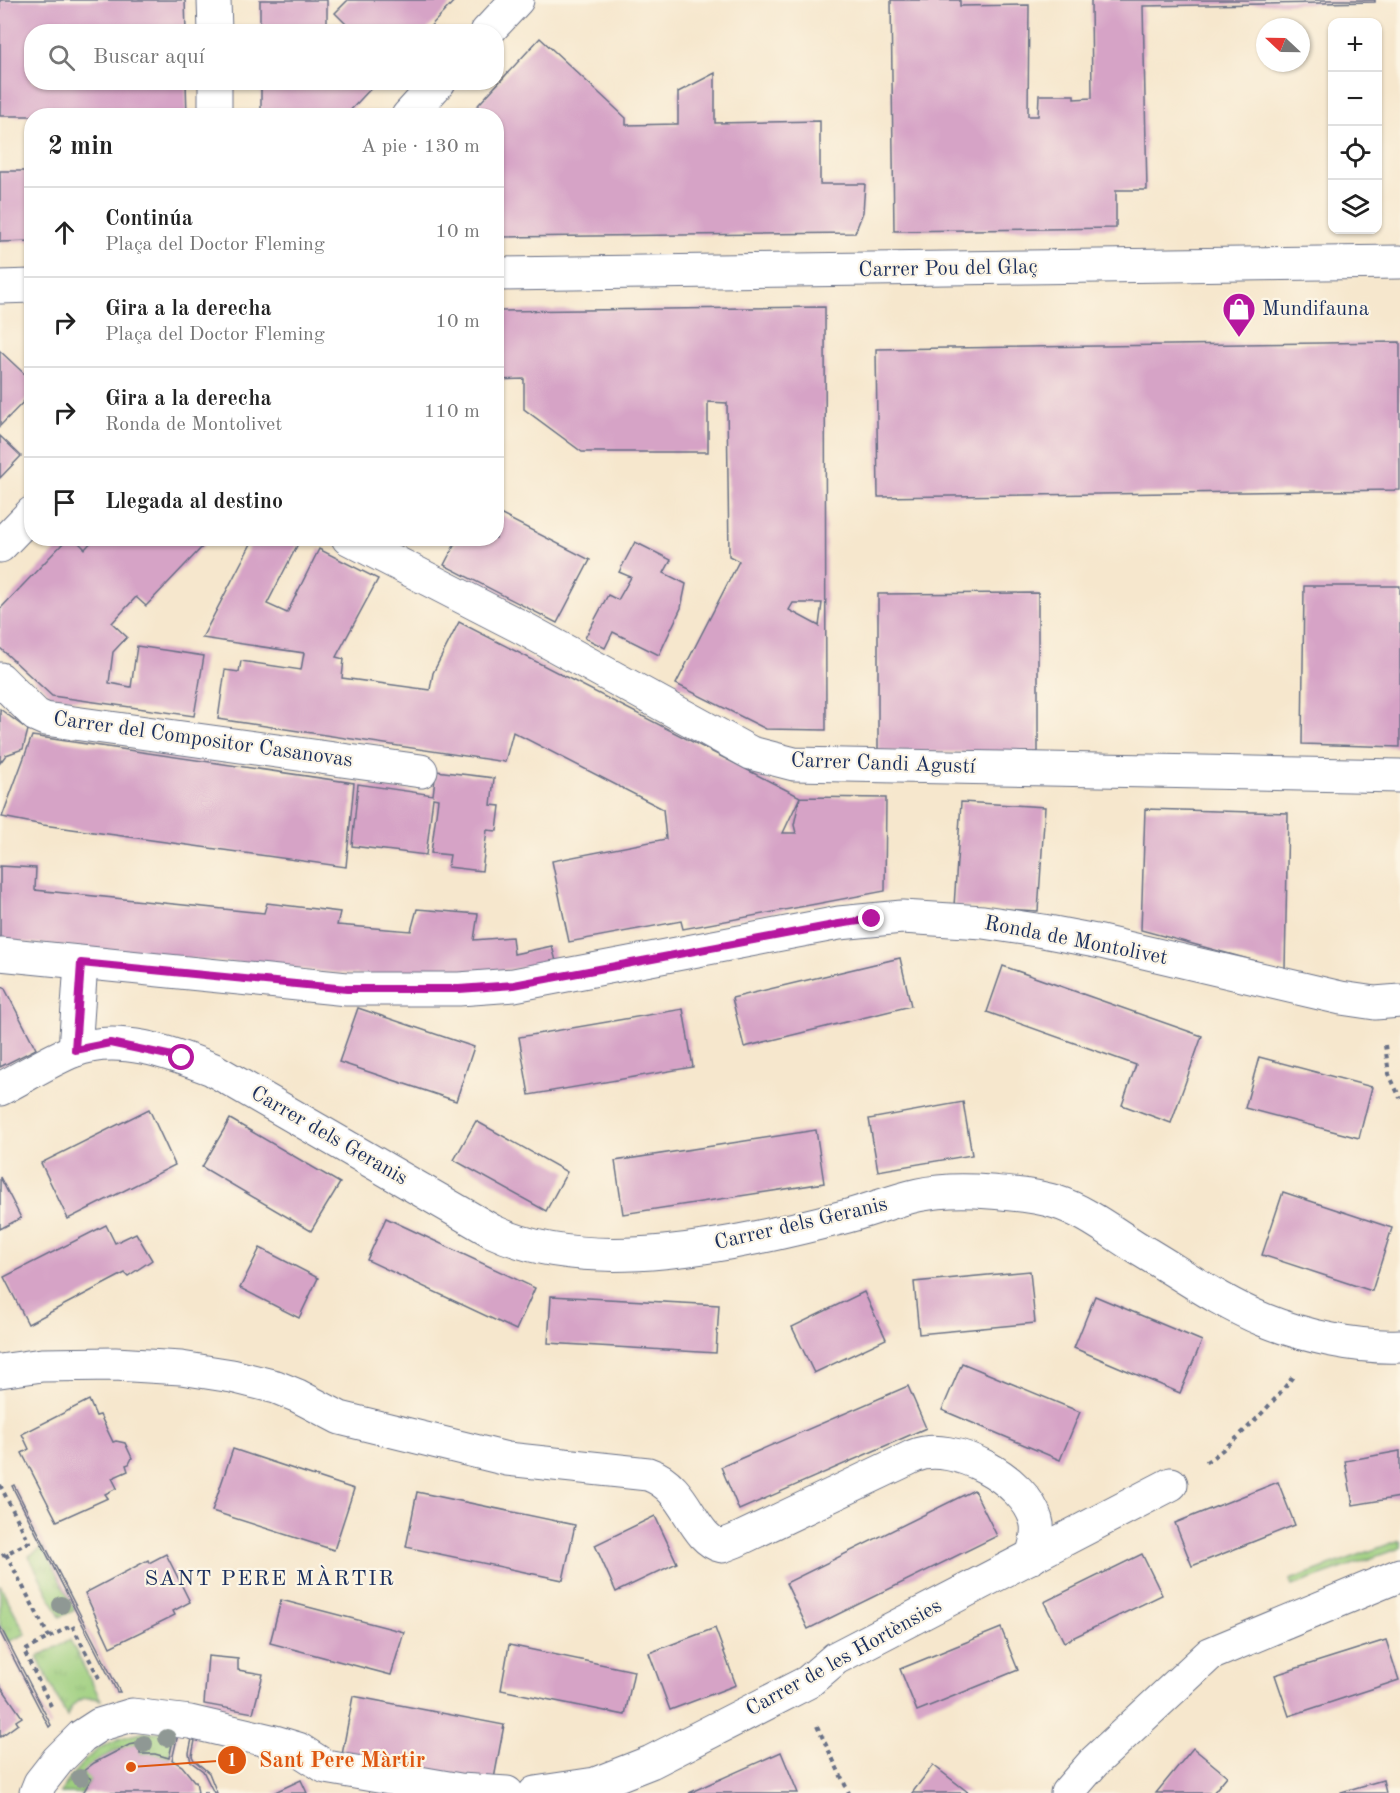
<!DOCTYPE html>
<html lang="es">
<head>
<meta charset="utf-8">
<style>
  body { margin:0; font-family:"Old Standard TT",serif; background:#f6f6f6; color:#222 }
  .controls { position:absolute; right:18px; top:18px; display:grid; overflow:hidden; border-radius:12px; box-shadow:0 2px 4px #0004 }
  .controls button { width:54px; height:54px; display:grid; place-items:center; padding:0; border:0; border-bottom:2px solid #e0e0e0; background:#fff; color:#222; font:30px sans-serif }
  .compass { position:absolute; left:1256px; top:18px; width:54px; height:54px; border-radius:50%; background:#fff; box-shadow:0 2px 4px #0004; rotate:292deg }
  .stop { position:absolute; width:18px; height:18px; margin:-14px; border:4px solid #b5179e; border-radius:50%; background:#fff }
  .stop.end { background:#b5179e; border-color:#fff; box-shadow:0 2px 6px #0008 }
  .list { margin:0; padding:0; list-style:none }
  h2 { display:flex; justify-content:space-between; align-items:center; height:78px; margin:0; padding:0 24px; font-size:26px }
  h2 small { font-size:20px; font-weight:400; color:#767676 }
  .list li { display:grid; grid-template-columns:39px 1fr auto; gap:18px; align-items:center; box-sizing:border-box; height:90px; padding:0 24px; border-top:2px solid #e0e0e0 }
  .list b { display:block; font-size:22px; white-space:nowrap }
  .list p { margin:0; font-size:20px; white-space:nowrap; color:#767676 }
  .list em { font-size:20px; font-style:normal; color:#767676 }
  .icon { flex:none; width:33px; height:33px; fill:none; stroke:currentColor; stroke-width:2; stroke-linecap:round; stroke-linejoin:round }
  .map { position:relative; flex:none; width:1400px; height:1793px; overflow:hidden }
  .search { position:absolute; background:#fff; box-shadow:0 2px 4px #0004; left:24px; top:24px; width:480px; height:66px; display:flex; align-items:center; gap:15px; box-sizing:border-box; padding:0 21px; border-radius:24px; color:#767676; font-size:22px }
  .panel { position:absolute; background:#fff; box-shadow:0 2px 4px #0004; left:24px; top:108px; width:480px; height:438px; border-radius:24px }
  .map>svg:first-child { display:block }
  .grass { fill:url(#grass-tufts); stroke:#5c7e6e; stroke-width:1.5 }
  .building { fill:#d6a3c6; fill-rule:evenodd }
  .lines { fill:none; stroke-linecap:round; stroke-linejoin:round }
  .minor-casing { stroke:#686f85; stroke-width:35 }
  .tertiary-casing { stroke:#686f85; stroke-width:35 }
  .path { stroke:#686f85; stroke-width:4; stroke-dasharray:4.5 4.5; stroke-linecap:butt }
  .minor { stroke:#fff; stroke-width:33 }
  .tertiary { stroke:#fff; stroke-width:33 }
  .tree { fill:#8f9894 }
  .route { stroke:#b5179e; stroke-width:8 }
  .labels { text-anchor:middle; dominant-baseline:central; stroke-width:4.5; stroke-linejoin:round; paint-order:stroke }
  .street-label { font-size:21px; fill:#1b2f5e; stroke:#fcf5e5 }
  .poi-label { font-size:21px; fill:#1b2f5e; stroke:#fcf5e5; text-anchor:start }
  .neighbourhood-label { font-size:22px; letter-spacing:1.5px; fill:#1b2f5e; stroke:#fcf5e5 }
  .leader { fill:none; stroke:#de5710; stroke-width:2 }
  .callout-dot { fill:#de5710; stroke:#fcf5e5; stroke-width:2 }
  .mark-label { font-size:18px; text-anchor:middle; font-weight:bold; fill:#fff }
  .callout-label { font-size:22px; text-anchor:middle; font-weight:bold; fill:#de5710; stroke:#fcf5e5; stroke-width:4.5; stroke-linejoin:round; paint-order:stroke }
</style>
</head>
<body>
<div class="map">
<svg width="1400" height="1793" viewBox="0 0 1400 1793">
  <defs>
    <pattern id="grass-tufts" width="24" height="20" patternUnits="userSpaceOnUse" patternTransform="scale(1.5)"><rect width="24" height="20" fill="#9cce7d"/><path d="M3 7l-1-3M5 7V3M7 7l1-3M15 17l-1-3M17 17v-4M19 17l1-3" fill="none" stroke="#86b16e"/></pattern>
  </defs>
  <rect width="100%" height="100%" fill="#fcf5e5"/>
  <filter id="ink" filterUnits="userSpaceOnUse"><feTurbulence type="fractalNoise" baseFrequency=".0167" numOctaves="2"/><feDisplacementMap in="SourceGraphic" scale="12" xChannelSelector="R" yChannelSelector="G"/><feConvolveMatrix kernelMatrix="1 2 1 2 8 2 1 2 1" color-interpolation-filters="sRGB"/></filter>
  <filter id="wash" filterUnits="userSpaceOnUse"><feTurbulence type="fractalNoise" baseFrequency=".008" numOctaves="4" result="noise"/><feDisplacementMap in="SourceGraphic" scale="24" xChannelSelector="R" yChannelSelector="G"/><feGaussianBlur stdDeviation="1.35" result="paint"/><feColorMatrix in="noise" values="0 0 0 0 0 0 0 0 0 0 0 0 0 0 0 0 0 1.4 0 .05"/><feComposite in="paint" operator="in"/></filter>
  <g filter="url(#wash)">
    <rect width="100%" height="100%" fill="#f6e7cd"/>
    <!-- grass -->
    <g class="grass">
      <polygon points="1400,1540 1400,1548 1292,1586 1290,1580"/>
      <polygon points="43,1547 75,1610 60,1617 29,1556"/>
      <polygon points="0,1585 26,1634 8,1642 0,1626"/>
      <path d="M70 1640 101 1700C85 1694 72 1700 67 1717L37 1657Z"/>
      <path d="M150 1732H175L169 1758 154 1754H140V1743C119 1748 100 1758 83 1772L91 1779 82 1793H60C83 1756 105 1737 150 1732Z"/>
    </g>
    <g id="blocks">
      <!-- building -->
      <g class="building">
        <polygon points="0,0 185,0 186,32 32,32 32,82 186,82 187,116 0,116"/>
        <rect x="260" y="0" width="67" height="32"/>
        <polygon points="348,0 455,0 425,32 354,32 335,13"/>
        <polygon points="891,0 960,0 960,6 1029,5 1028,116 1038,116 1039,95 1074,95 1074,99 1092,98 1091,0 1375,0 1375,2 1143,6 1147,190 1116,190 1116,228 894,231"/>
        <polygon points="540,38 626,118 626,125 678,124 678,92 715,73 715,123 820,121 820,184 865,184 863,212 855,233 496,237 496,116 468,116"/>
        <polygon points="261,82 377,82 345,116 266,116 261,114"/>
        <polygon points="0,171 32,171 32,241 0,242"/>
        <path d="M825 307 826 730 766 729 676 684 739 561 729 556 727 403 708 402V452H582L524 409V379L496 380V311ZM793 603H822L819 626 789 610Z"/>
        <polygon points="1400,342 1400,490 878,497 876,349"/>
        <polygon points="0,351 32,381 32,393 0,426"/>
        <polygon points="0,436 21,456 0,478"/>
        <polygon points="496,512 590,560 557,623 444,565 458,538 496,538"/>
        <polygon points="68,538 74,538 85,549 93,540 91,538 199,538 205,544 146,606 136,597 112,623 127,637 113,652 109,683 131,687 137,646 204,656 194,716 52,696 0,648 0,609"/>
        <path d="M254 538H301L267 604 287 613 319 549 378 579 336 657 344 659 342 678 430 690 433 673 459 622 800 797 886 798 885 891 683 929 681 921 569 942 552 861 666 839 663 809 513 732 505 762 218 719 225 670 239 672 241 661 301 670 304 653 202 638ZM800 797 794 825 796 833H783Z"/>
        <polygon points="635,542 671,560 664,573 686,584 681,608 659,655 613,632 605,648 585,638 608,595 618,600 631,577 619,572"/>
        <polygon points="1304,586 1400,586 1400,747 1302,744"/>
        <polygon points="1038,593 1038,752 878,752 878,594"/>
        <polygon points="0,709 28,730 23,749 6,755 0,763"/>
        <polygon points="32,736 354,783 346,867 43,825 2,817"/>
        <polygon points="436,771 494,778 491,805 500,806 497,831 487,830 482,871 448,867 450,855 431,853 438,799 433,798 426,855 352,846 358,784 433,795"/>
        <polygon points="961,802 1045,807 1038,911 954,906"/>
        <polygon points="1145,809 1288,813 1285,969 1141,930"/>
        <polygon points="0,866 36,868 35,890 264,913 267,903 340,912 337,925 411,931 417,909 478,914 474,940 512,937 514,954 552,946 557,965 403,979 0,940"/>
        <polygon points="900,958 911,1006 744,1047 732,998"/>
        <polygon points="1003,966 1202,1036 1171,1123 1122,1105 1136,1065 987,1012"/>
        <polygon points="4,987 36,1049 0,1067 0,989"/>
        <polygon points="358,1008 474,1047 456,1101 339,1062"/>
        <polygon points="683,1009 693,1067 529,1095 519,1037"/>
        <polygon points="1259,1057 1372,1087 1359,1138 1245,1108"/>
        <polygon points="963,1102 972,1155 878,1171 869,1119"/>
        <polygon points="149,1109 175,1165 68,1219 41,1163"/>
        <polygon points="230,1119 340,1183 311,1231 202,1167"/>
        <polygon points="476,1121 567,1172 546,1211 454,1160"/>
        <polygon points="816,1130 824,1183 623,1214 615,1161"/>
        <polygon points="0,1177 21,1218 0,1229"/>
        <polygon points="1283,1192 1392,1228 1372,1291 1262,1255"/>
        <polygon points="386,1218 535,1288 516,1330 367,1260"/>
        <polygon points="106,1225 115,1243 136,1233 152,1260 128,1276 125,1273 28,1324 4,1277"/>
        <polygon points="260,1248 318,1278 299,1318 240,1288"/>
        <polygon points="1030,1271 1035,1323 919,1334 914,1282"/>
        <polygon points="864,1292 886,1339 814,1373 792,1327"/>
        <polygon points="551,1296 719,1305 716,1353 548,1343"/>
        <polygon points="1095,1296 1202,1341 1180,1393 1074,1348"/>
        <polygon points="962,1363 1080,1412 1060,1460 942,1410"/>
        <polygon points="908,1386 926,1428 739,1510 721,1467"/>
        <polygon points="89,1400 96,1416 100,1415 113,1442 116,1441 125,1443 132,1458 129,1464 126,1465 128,1471 112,1478 117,1488 105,1494 108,1498 57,1521 22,1453 29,1449 22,1434"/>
        <polygon points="233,1449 354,1489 334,1550 212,1511"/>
        <polygon points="1400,1451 1400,1497 1353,1505 1345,1461"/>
        <polygon points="1278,1482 1295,1525 1192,1566 1175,1523"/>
        <polygon points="14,1485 85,1624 120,1692 117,1692 12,1486"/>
        <polygon points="974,1490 997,1536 808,1629 786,1583"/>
        <polygon points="417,1492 575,1525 563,1580 406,1547"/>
        <polygon points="655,1516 677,1563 616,1592 595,1545"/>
        <polygon points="166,1554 190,1602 173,1611 175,1615 110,1647 85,1593 148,1560 149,1563"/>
        <polygon points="1142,1554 1162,1595 1064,1642 1044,1602"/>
        <polygon points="281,1600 404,1632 391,1675 270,1643"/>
        <polygon points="0,1626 51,1725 49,1727 0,1632"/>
        <polygon points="715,1628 736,1685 670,1710 649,1653"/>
        <polygon points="1001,1628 1018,1670 917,1711 900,1669"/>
        <polygon points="1386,1640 1399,1680 1289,1716 1275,1675"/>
        <polygon points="509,1645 634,1671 625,1715 501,1690"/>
        <polygon points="208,1656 238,1659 238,1670 263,1674 253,1713 204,1704"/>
        <polygon points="0,1685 22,1717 16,1721 18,1724 0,1737"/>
        <polygon points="353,1696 504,1725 493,1784 342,1755"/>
        <polygon points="179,1730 172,1760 182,1766 194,1781 196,1781 198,1793 83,1793 91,1779 82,1772 94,1763 129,1745 140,1743 140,1754 155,1754 169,1758 175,1732"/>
        <polygon points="193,1734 196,1735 192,1756 194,1760 209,1773 217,1793 214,1793 203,1771 191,1762 189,1753"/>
        <polygon points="1193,1748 1227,1776 1213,1793 1156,1793"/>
        <polygon points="781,1752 798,1793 689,1793"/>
        <polygon points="933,1765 969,1793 912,1793"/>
        <polygon points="301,1780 307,1793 273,1793"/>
        <polygon points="1383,1780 1386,1793 1341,1793 1341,1792"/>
      </g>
    </g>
  </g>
  <g filter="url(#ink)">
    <use href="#blocks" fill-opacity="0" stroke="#686f85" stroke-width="1.5"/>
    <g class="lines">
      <defs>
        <g id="minor">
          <polyline points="214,0 215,32"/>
          <polyline points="215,82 215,116"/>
          <polyline points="496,274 1400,262"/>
          <polyline points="0,287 32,286"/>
          <polyline points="348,538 523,628 751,753 794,764 1400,776"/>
          <polyline points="0,679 36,715 45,719 421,771"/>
          <polyline points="0,954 347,989 459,989 514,985 839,923 902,917 983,922 1043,931 1101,942 1341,998 1375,1003 1400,1001"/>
          <polyline points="75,1050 81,963"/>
          <path d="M0 1089C24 1077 48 1061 73 1051 117 1033 171 1053 212 1069L492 1231C591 1278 737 1244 840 1218 866 1212 891 1201 918 1195 941 1190 967 1190 990 1192 1012 1194 1034 1195 1056 1202 1085 1211 1113 1233 1139 1249 1180 1273 1220 1302 1264 1320 1303 1336 1358 1348 1400 1346"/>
          <path d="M0 1371 42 1365 115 1364 181 1368 232 1376 276 1387 298 1396 340 1418 507 1459 648 1474C688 1487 691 1539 722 1546L735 1541 914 1456C953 1440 1025 1480 1036 1520 1040 1533 1035 1545 1032 1557"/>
          <polyline points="36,1793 40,1783 58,1760 82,1736 99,1725 132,1715 190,1722 275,1742 298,1749 326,1767 460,1790 507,1793"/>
          <polyline points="535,1793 595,1784 651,1762 808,1682 836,1658 1171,1484"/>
          <polyline points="1067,1793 1094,1762 1210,1654 1400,1575"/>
        </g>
        <g id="tertiary">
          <polyline points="487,32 517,0"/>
          <polyline points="408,116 439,82"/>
          <polyline points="0,546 32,513"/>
        </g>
      </defs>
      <!-- minor casing -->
      <use href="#minor" class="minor-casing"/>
      <!-- tertiary casing -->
      <use href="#tertiary" class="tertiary-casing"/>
      <!-- path -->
      <g class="path">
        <polyline points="1385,1045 1389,1074 1400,1098"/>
        <path d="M1206 1462C1234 1444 1275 1402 1294 1375"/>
        <polyline points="0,1485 29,1542 0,1557"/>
        <polyline points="6,1554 49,1637"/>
        <polyline points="51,1706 24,1651 72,1625 100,1680"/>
        <polyline points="817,1726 849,1793"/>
        <polyline points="205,1791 205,1793"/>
      </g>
      <!-- minor -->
      <use href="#minor" class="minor"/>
      <!-- tertiary -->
      <use href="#tertiary" class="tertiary"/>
    </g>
    <!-- trees -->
    <g class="tree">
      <circle cx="61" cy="1605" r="9"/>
      <circle cx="167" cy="1738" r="9"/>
      <circle cx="144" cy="1744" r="9"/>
      <circle cx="80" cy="1778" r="9"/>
    </g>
  </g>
  <g class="lines" filter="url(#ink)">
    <!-- route -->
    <polyline class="route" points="182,1058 110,1043 75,1050 81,963 347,989 459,989 514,985 839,924 872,919"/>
  </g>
  <!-- icons -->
  <defs>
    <symbol id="shop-pin" viewBox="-11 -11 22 30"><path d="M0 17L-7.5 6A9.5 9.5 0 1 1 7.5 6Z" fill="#b5179e" stroke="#fcf5e5"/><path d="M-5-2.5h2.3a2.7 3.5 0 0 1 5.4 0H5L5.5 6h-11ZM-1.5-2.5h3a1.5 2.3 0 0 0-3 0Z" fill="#fff"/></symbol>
  </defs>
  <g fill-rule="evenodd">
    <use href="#shop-pin" x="1220" y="290" width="38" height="52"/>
  </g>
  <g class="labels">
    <!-- street labels -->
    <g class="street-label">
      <text transform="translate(948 269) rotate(-1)">Carrer Pou del Glaç</text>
      <text transform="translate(203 740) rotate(8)">Carrer del Compositor Casanovas</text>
      <text transform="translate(883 764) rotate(2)">Carrer Candi Agustí</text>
      <text transform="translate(1076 941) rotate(11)">Ronda de Montolivet</text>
      <text transform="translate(329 1136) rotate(30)">Carrer dels Geranis</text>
      <text transform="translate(801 1224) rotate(-13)">Carrer dels Geranis</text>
      <text transform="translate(844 1658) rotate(-29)">Carrer de les Hortènsies</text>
    </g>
    <!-- poi labels -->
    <g class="poi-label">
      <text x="1262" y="309">Mundifauna</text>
    </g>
    <!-- neighbourhood labels -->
    <g class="neighbourhood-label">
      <text x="270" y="1579">SANT PERE MÀRTIR</text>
    </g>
  </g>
  <!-- callouts -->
  <path class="leader" d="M131 1767L232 1760"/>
  <g class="callout-dot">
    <circle cx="131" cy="1767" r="6"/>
    <circle cx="232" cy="1760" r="15"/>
  </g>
  <g class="mark-label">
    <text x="232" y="1766">1</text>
  </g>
  <g class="callout-label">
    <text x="342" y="1767">Sant Pere Màrtir</text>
  </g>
</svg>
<div class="controls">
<button>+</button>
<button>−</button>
<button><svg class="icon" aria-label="locate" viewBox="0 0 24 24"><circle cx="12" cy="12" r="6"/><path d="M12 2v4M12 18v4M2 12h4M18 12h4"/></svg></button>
<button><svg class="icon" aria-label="layers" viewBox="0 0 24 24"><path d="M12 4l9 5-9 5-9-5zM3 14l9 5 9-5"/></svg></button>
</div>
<svg class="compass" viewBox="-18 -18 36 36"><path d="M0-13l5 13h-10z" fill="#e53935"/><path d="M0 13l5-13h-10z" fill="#767676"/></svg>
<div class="stop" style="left:182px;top:1058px"></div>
<div class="stop end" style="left:872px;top:919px"></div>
<div class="search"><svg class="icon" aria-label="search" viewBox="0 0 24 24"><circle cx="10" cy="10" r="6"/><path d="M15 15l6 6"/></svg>Buscar aquí</div>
<section class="panel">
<h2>2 min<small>A pie · 130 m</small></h2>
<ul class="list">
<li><svg class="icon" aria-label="ahead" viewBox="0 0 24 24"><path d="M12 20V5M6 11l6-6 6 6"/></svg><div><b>Continúa</b><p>Plaça del Doctor Fleming</p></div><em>10 m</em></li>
<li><svg class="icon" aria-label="right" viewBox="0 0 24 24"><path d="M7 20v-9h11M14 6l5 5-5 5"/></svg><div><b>Gira a la derecha</b><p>Plaça del Doctor Fleming</p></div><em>10 m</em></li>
<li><svg class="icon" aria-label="right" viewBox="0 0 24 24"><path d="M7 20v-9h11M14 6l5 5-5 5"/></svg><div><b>Gira a la derecha</b><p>Ronda de Montolivet</p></div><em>110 m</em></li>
<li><svg class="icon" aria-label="arrive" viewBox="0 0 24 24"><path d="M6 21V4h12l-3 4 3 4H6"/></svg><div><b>Llegada al destino</b></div></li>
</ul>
</section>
</div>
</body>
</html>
